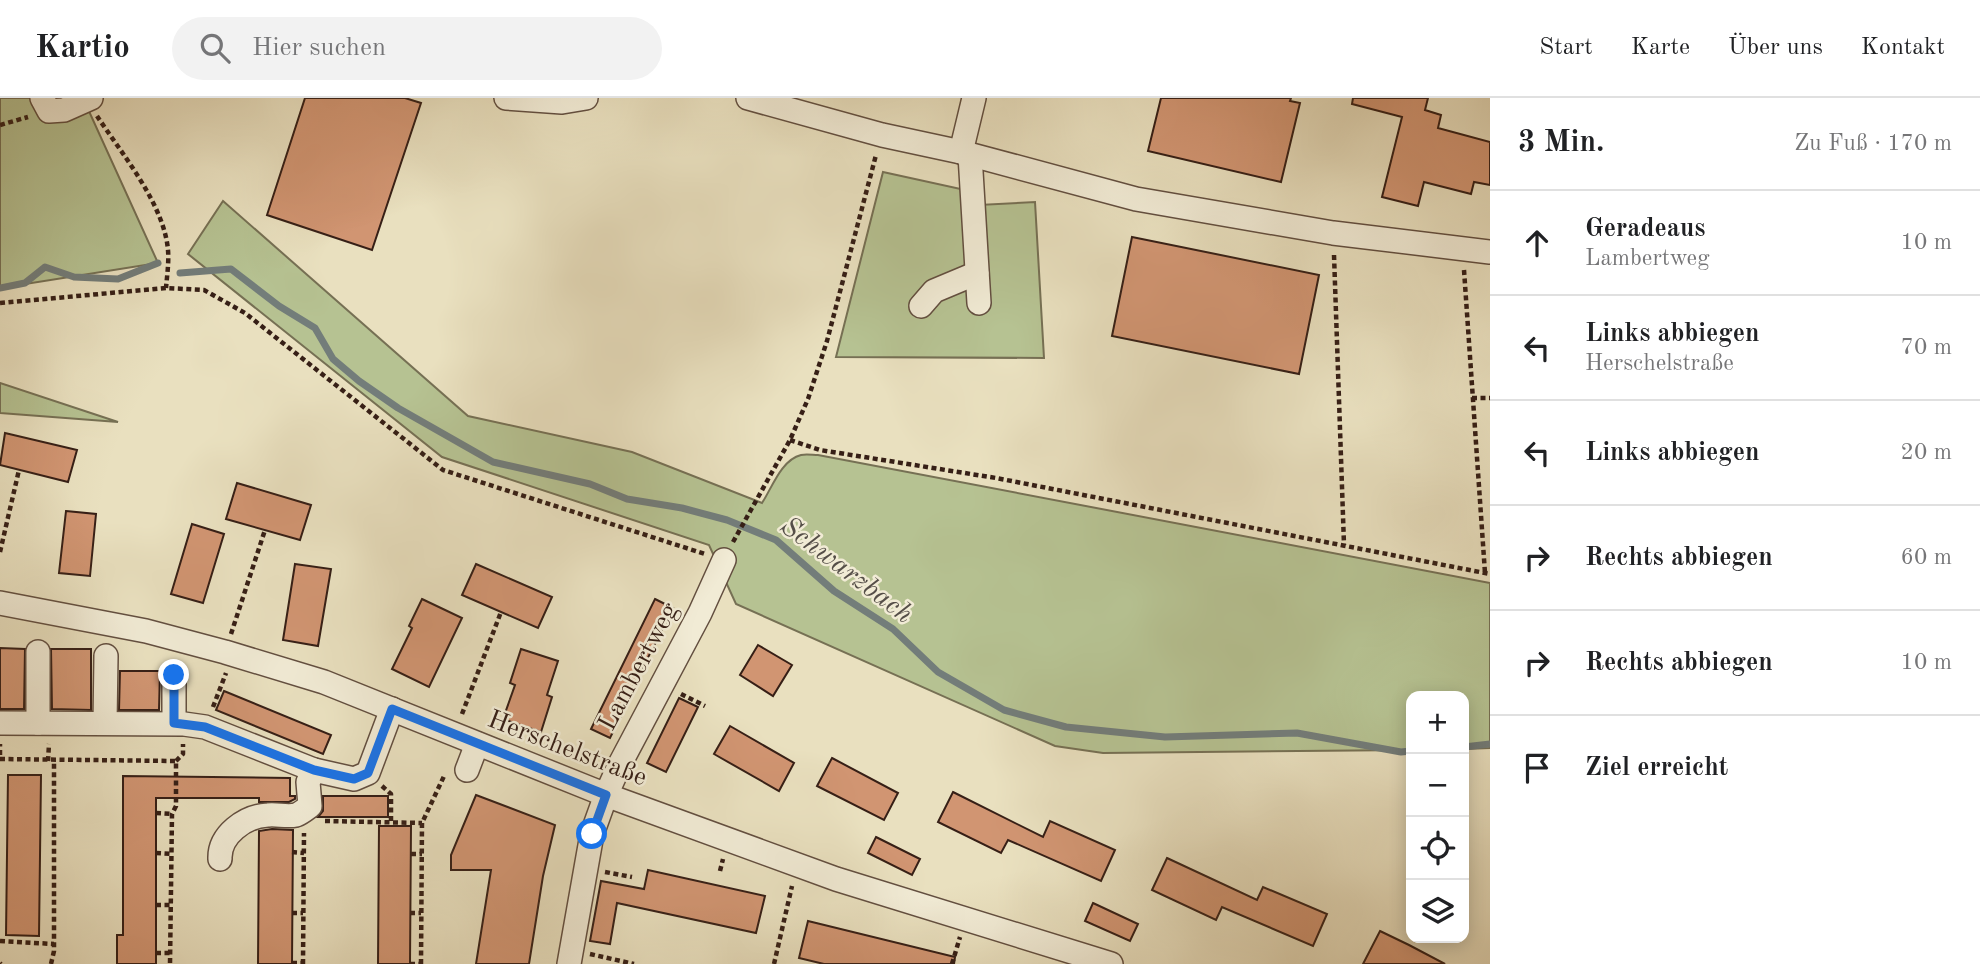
<!DOCTYPE html>
<html lang="de">
<head>
<meta charset="utf-8">
<style>
  body { margin:0; font-family:"Old Standard TT",serif; background:#f2f2f2; color:#202124 }
  .controls { position:absolute; right:21px; bottom:21px; display:grid; overflow:hidden; border-radius:14px; box-shadow:0 4px 18px #0003 }
  .controls button { width:63px; height:63px; display:grid; place-items:center; padding:0; border:0; border-bottom:2px solid #e0e0e0; background:#fff; color:#202124; font:35px sans-serif }
  .stop { position:absolute; width:21px; height:21px; margin:-16px; border:5px solid #1a73e8; border-radius:50%; background:#fff }
  .stop.end { background:#1a73e8; border-color:#fff; box-shadow:0 2px 7px #0008 }
  .list { margin:0; padding:0; list-style:none }
  h2 { display:flex; justify-content:space-between; align-items:center; height:91px; margin:0; padding:0 28px; font-size:30px }
  h2 small { font-size:23px; font-weight:400; color:#757577 }
  .list li { display:grid; grid-template-columns:46px 1fr auto; gap:21px; align-items:center; box-sizing:border-box; height:105px; padding:0 28px; border-top:2px solid #e0e0e0 }
  .list b { display:block; font-size:26px; white-space:nowrap }
  .list p { margin:0; font-size:23px; white-space:nowrap; color:#757577 }
  .list em { font-size:23px; font-style:normal; color:#757577 }
  .icon { flex:none; width:38px; height:38px; fill:none; stroke:currentColor; stroke-width:2; stroke-linecap:round; stroke-linejoin:round }
  .map { position:relative; flex:none; width:1490px; height:866px; overflow:hidden }
  header { display:flex; align-items:center; gap:42px; box-sizing:border-box; height:98px; padding:0 35px; background:#fff; border-bottom:2px solid #e0e0e0 }
  header strong { font-size:33px }
  nav { display:flex; gap:38px; margin-inline-start:auto; font-size:24px }
  .search { width:490px; height:63px; background:#f2f2f2; display:flex; align-items:center; gap:18px; box-sizing:border-box; padding:0 24px; border-radius:38px; color:#757577; font-size:26px }
  main { display:flex }
  aside { flex:1; background:#fff }
  .map>svg:first-child { display:block }
  .green { fill:#b6c292; stroke:#767054; stroke-width:2 }
  .lines { fill:none; stroke-linecap:round; stroke-linejoin:round }
  .stream { stroke:#737d7a; stroke-width:7 }
  .building { fill:#d19572; stroke:#361f16; stroke-width:2 }
  .minor-casing { stroke:#634f40; stroke-width:26 }
  .path { stroke:#361f16; stroke-width:4.5; stroke-dasharray:5 3.5; stroke-linecap:butt }
  .minor { stroke:#f1ebd5; stroke-width:23 }
  .route { stroke:#1a73e8; stroke-width:9 }
  .labels { text-anchor:middle; dominant-baseline:central; stroke-width:5; stroke-linejoin:round; paint-order:stroke }
  .street-label { font-size:26px; fill:#361f16; stroke:#f1ebd5 }
  .water-label { font-size:28px; font-style:italic; fill:#554e48; stroke:#f1ebd5 }
</style>
</head>
<body>
<header>
<strong>Kartio</strong>
<div class="search"><svg class="icon" aria-label="search" viewBox="0 0 24 24"><circle cx="10" cy="10" r="6"/><path d="M15 15l6 6"/></svg>Hier suchen</div>
<nav><a>Start</a><a>Karte</a><a>Über uns</a><a>Kontakt</a></nav>
</header>
<main>
<div class="map">
<svg width="1490" height="866" viewBox="0 0 1490 866">
  <rect width="100%" height="100%" fill="#e9e0bf"/>
  <filter id="stains"><feTurbulence type="fractalNoise" baseFrequency=".00286" numOctaves="4"/><feColorMatrix values="0 0 0 0 .2 0 0 0 0 .09 0 0 0 0 .02 0 0 0 .5 -.17"/></filter>
  <radialGradient id="worn" r=".72"><stop offset=".6" stop-color="#630" stop-opacity="0"/><stop offset="1" stop-color="#630" stop-opacity=".3"/></radialGradient>
  <!-- green -->
  <g class="green">
    <polygon points="0,0 83,0 158,165 0,190"/>
    <polygon points="883,74 979,95 979,107 1035,104 1044,260 836,259"/>
    <path d="M223 103 468 318 632 354 762 405C772 390 781 362 801 357 806 356 813 357 818 357L1490 485V650L1464 651V598H1411V652L1103 655 1055 648 736 506 709 447 442 359 188 156Z"/>
    <polygon points="0,285 118,324 0,315"/>
  </g>
  <g class="lines">
    <!-- stream -->
    <g class="stream">
      <polyline points="180,175 231,171 279,208 315,230 333,261 359,283 398,310 493,364 590,386 627,401 682,410 727,422 776,442 834,493 893,531 938,574 1004,612 1066,629 1165,639 1297,635 1401,654 1411,653"/>
      <polyline points="0,190 25,185 45,169 74,179 118,181 158,165"/>
      <polyline points="1464,649 1490,646"/>
    </g>
  </g>
  <!-- building -->
  <g class="building">
    <polygon points="305,0 405,0 421,5 372,152 267,117"/>
    <polygon points="1161,0 1291,0 1290,3 1300,5 1281,84 1148,53"/>
    <polygon points="1353,0 1428,0 1425,12 1441,17 1438,30 1490,44 1490,87 1474,84 1471,96 1424,84 1418,108 1382,99 1402,19 1352,6"/>
    <polygon points="1132,139 1319,177 1299,276 1112,238"/>
    <polygon points="5,335 77,352 68,384 0,367"/>
    <polygon points="237,385 311,407 300,442 226,421"/>
    <polygon points="66,413 96,416 90,478 59,475"/>
    <polygon points="192,426 224,436 203,505 171,496"/>
    <polygon points="295,466 331,471 318,548 283,542"/>
    <polygon points="476,466 552,499 538,530 462,497"/>
    <polygon points="422,501 462,520 429,589 392,571 412,530 409,528"/>
    <polygon points="655,501 673,510 620,615 622,616 610,640 591,631"/>
    <polygon points="758,547 792,567 773,598 740,577"/>
    <polygon points="0,550 25,551 24,611 0,611"/>
    <polygon points="51,551 91,551 91,612 52,611"/>
    <polygon points="521,551 558,563 547,597 552,599 541,634 503,621 515,587 510,585"/>
    <polygon points="120,573 160,573 159,612 119,612"/>
    <polygon points="224,593 331,637 323,656 216,612"/>
    <polygon points="679,600 698,609 666,674 647,665"/>
    <polygon points="730,628 794,665 779,693 714,656"/>
    <polygon points="832,660 898,695 884,722 817,688"/>
    <polygon points="8,677 41,677 39,838 6,837"/>
    <polygon points="123,678 290,680 290,698 295,698 295,701 289,704 259,704 259,700 156,700 156,866 117,866 117,837 123,837"/>
    <polygon points="953,694 1043,739 1050,723 1115,752 1101,783 1008,742 1001,755 938,724"/>
    <polygon points="476,697 555,727 543,778 529,866 476,866 491,772 451,772 451,757"/>
    <polygon points="323,698 388,698 388,719 318,719 323,713"/>
    <polygon points="379,728 411,728 410,866 378,866"/>
    <polygon points="272,731 293,732 292,866 258,866 259,733"/>
    <polygon points="876,739 920,761 912,777 868,755"/>
    <polygon points="1167,760 1257,802 1263,789 1327,816 1313,848 1222,809 1216,822 1152,792"/>
    <polygon points="648,772 765,798 756,835 617,805 610,846 590,843 601,783 644,791"/>
    <polygon points="1093,805 1138,826 1130,843 1085,823"/>
    <polygon points="808,823 955,859 954,866 824,866 799,860"/>
    <polygon points="1380,833 1409,847 1445,866 1363,866"/>
  </g>
  <g class="lines">
    <defs>
      <g id="minor">
        <polyline points="42,0 49,13 64,12 91,0"/>
        <polyline points="506,0 562,4 586,0"/>
        <polyline points="748,0 882,37 961,54 1136,101 1333,135 1490,154"/>
        <polyline points="961,54 974,0"/>
        <polyline points="970,57 979,205"/>
        <polyline points="921,208 934,193 977,175"/>
        <polyline points="0,505 146,533 225,554 324,584 606,697 836,781 1111,866"/>
        <polyline points="0,625 184,626 205,629 314,672 354,681 368,675 392,611"/>
        <polyline points="38,625 38,554"/>
        <polyline points="105,625 106,558"/>
        <polyline points="174,625 174,577"/>
        <polyline points="467,672 477,646"/>
        <path d="M220 761C219 737 245 718 268 717 277 716 287 719 296 717 301 715 306 711 310 708L308 684 314 672"/>
        <polyline points="569,866 592,736 606,697 620,666 700,515 724,462"/>
      </g>
    </defs>
    <!-- minor casing -->
    <use href="#minor" class="minor-casing"/>
    <!-- path -->
    <g class="path">
      <path d="M97 18C122 56 164 106 168 152 169 165 167 178 166 190"/>
      <polyline points="0,27 28,19"/>
      <polyline points="1334,157 1344,447"/>
      <polyline points="1464,172 1485,475"/>
      <polyline points="0,205 166,190 204,192 245,215 443,372 705,456"/>
      <polyline points="1472,300 1490,300"/>
      <polyline points="790,342 820,352 996,380 1490,476"/>
      <polyline points="733,444 790,342 808,301 827,243 876,57"/>
      <polyline points="0,454 19,372"/>
      <polyline points="231,536 265,432"/>
      <polyline points="681,596 705,608"/>
      <polyline points="213,609 226,575"/>
      <polyline points="462,616 501,514"/>
      <polyline points="0,657 0,646"/>
      <polyline points="0,661 176,663 176,708 172,716 170,866"/>
      <polyline points="48,663 49,646"/>
      <polyline points="176,663 183,656 183,646"/>
      <polyline points="382,688 391,696 391,724"/>
      <polyline points="156,715 172,716"/>
      <polyline points="325,723 422,725"/>
      <polyline points="292,754 304,755"/>
      <polyline points="156,755 172,756"/>
      <polyline points="411,756 422,756"/>
      <polyline points="720,773 723,761"/>
      <polyline points="605,774 632,779"/>
      <polyline points="156,807 171,807"/>
      <polyline points="292,815 303,815"/>
      <polyline points="410,815 421,815"/>
      <polyline points="0,843 54,846"/>
      <polyline points="156,855 171,855"/>
      <polyline points="590,856 634,866"/>
      <polyline points="0,865 1,866"/>
      <polyline points="292,865 303,865"/>
      <polyline points="51,866 54,853 54,663"/>
      <polyline points="303,866 304,735"/>
      <polyline points="410,866 421,866"/>
      <polyline points="421,866 422,725 445,676"/>
      <polyline points="774,866 792,788"/>
      <polyline points="952,866 960,839"/>
    </g>
    <!-- minor -->
    <use href="#minor" class="minor"/>
  </g>
  <g class="lines">
    <!-- route -->
    <polyline class="route" points="174,577 174,625 205,629 314,672 354,681 368,675 392,611 606,697 592,736"/>
  </g>
  <g class="labels">
    <!-- street labels -->
    <g class="street-label">
      <text transform="translate(639 569) rotate(-62)">Lambertweg</text>
      <text transform="translate(567 651) rotate(21)">Herschelstraße</text>
    </g>
    <!-- water labels -->
    <g class="water-label">
      <text transform="translate(846 473) rotate(37)">Schwarzbach</text>
    </g>
  </g>
  <rect width="100%" height="100%" filter="url(#stains)"/>
  <rect width="100%" height="100%" fill="url(#worn)"/>
</svg>
<div class="controls">
<button>+</button>
<button>−</button>
<button><svg class="icon" aria-label="locate" viewBox="0 0 24 24"><circle cx="12" cy="12" r="6"/><path d="M12 2v4M12 18v4M2 12h4M18 12h4"/></svg></button>
<button><svg class="icon" aria-label="layers" viewBox="0 0 24 24"><path d="M12 4l9 5-9 5-9-5zM3 14l9 5 9-5"/></svg></button>
</div>
<div class="stop" style="left:592px;top:736px"></div>
<div class="stop end" style="left:174px;top:577px"></div>
</div>
<aside>
<h2>3 Min.<small>Zu Fuß · 170 m</small></h2>
<ul class="list">
<li><svg class="icon" aria-label="ahead" viewBox="0 0 24 24"><path d="M12 20V5M6 11l6-6 6 6"/></svg><div><b>Geradeaus</b><p>Lambertweg</p></div><em>10 m</em></li>
<li><svg class="icon" aria-label="left" viewBox="0 0 24 24"><path d="M17 20v-9H6M10 6l-5 5 5 5"/></svg><div><b>Links abbiegen</b><p>Herschelstraße</p></div><em>70 m</em></li>
<li><svg class="icon" aria-label="left" viewBox="0 0 24 24"><path d="M17 20v-9H6M10 6l-5 5 5 5"/></svg><div><b>Links abbiegen</b></div><em>20 m</em></li>
<li><svg class="icon" aria-label="right" viewBox="0 0 24 24"><path d="M7 20v-9h11M14 6l5 5-5 5"/></svg><div><b>Rechts abbiegen</b></div><em>60 m</em></li>
<li><svg class="icon" aria-label="right" viewBox="0 0 24 24"><path d="M7 20v-9h11M14 6l5 5-5 5"/></svg><div><b>Rechts abbiegen</b></div><em>10 m</em></li>
<li><svg class="icon" aria-label="arrive" viewBox="0 0 24 24"><path d="M6 21V4h12l-3 4 3 4H6"/></svg><div><b>Ziel erreicht</b></div></li>
</ul>
</aside>
</main>
</body>
</html>
